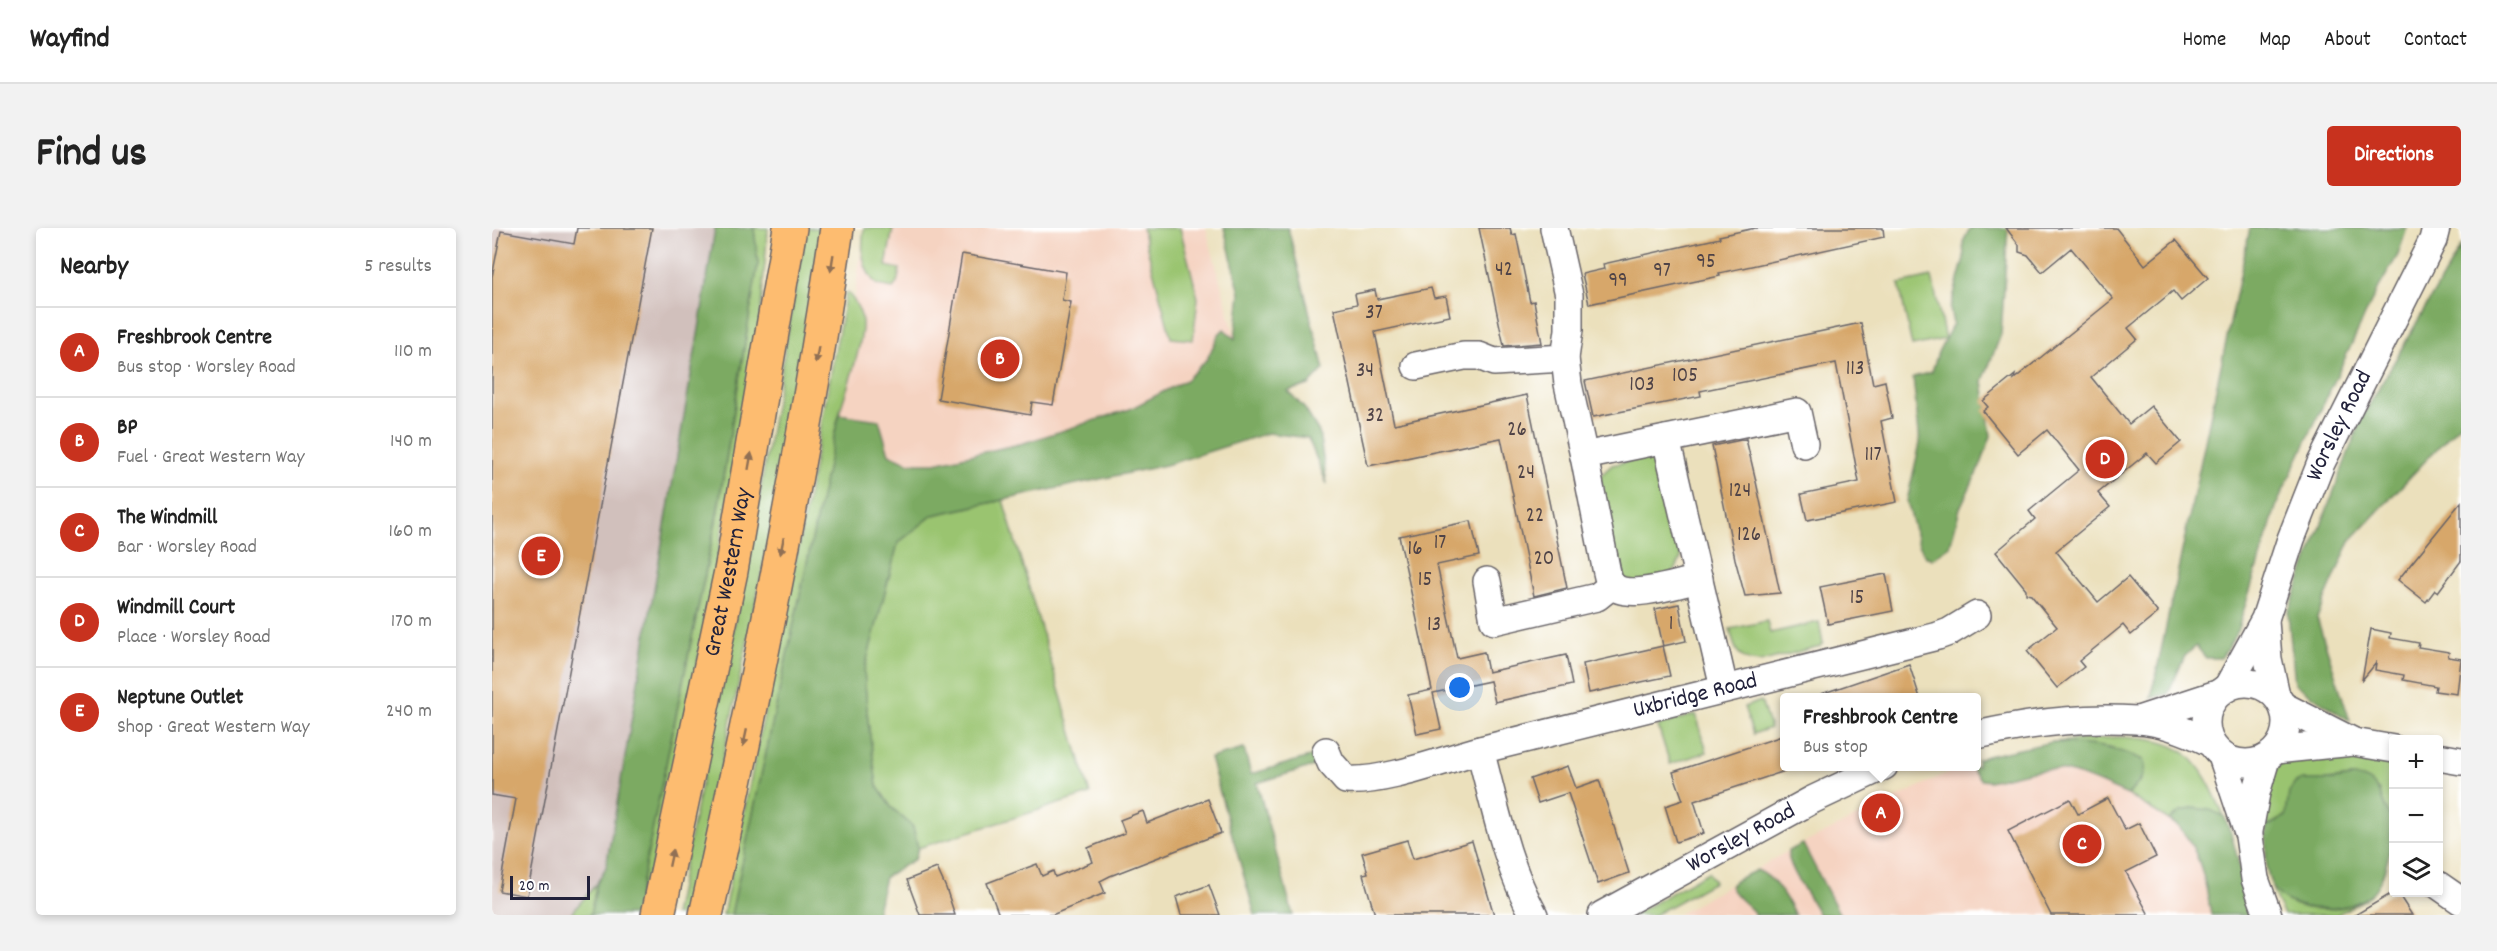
<!DOCTYPE html>
<html lang="en">
<head>
<meta charset="utf-8">
<style>
  body { margin:0; font-family:Dekko,sans-serif; background:#f2f2f2; color:#222 }
  .controls { position:absolute; right:18px; bottom:18px; display:grid; overflow:hidden; border-radius:6px; box-shadow:0 3px 9px #0003 }
  .controls button { width:54px; height:54px; display:grid; place-items:center; padding:0; border:0; border-bottom:2px solid #e0e0e0; background:#fff; color:#222; font:30px sans-serif }
  .scale { position:absolute; left:18px; bottom:15px; width:80px; box-sizing:border-box; padding-left:6px; border:3px solid #22223b; border-top:0; font-size:16px; line-height:21px; white-space:nowrap; color:#22223b; -webkit-text-stroke:4px #fff; paint-order:stroke }
  .you { position:absolute; left:968px; top:460px; width:21px; height:21px; margin:-15px; border:4px solid #fff; border-radius:50%; background:#1a73e8; box-shadow:0 0 0 9px #1a73e833 }
  .badge { display:grid; place-items:center; width:39px; height:39px; border-radius:50%; background:#c8321e; color:#fff; font-size:20px; font-weight:700 }
  .pin { position:absolute; translate:-50% -50%; border:3px solid #fff; box-shadow:0 2px 6px #0006 }
  .popup { position:absolute; left:1288px; top:465px; width:201px; height:78px; box-sizing:border-box; display:grid; place-content:center; border-radius:6px; background:#fff; filter:drop-shadow(0 2px 4px #0005); font-size:20px; white-space:nowrap; color:#767676 }
  .popup b { font-size:22px; color:#222 }
  .popup::after { content:''; position:absolute; left:50%; top:100%; margin-left:-12px; border:12px solid transparent; border-top-color:#fff }
  .list { margin:0; padding:0; list-style:none }
  h2 { display:flex; justify-content:space-between; align-items:center; height:78px; margin:0; padding:0 24px; font-size:26px }
  h2 small { font-size:20px; font-weight:400; color:#767676 }
  .list li { display:grid; grid-template-columns:39px 1fr auto; gap:18px; align-items:center; box-sizing:border-box; height:90px; padding:0 24px; border-top:2px solid #e0e0e0 }
  .list b { display:block; font-size:22px; white-space:nowrap }
  .list p { margin:0; font-size:20px; white-space:nowrap; color:#767676 }
  .list em { font-size:20px; font-style:normal; color:#767676 }
  .icon { flex:none; width:33px; height:33px; fill:none; stroke:currentColor; stroke-width:2; stroke-linecap:round; stroke-linejoin:round }
  .map { position:relative; flex:none; width:1969px; height:687px; overflow:hidden; border-radius:6px }
  header { display:flex; align-items:center; gap:36px; box-sizing:border-box; height:84px; padding:0 30px; background:#fff; border-bottom:2px solid #e0e0e0 }
  header strong { font-size:28px }
  nav { display:flex; gap:33px; margin-inline-start:auto; font-size:21px }
  .intro { display:flex; align-items:center; justify-content:space-between; box-sizing:border-box; height:144px; padding:0 36px }
  h1 { margin:0; font-size:42px }
  .button { padding:15px 27px; border-radius:6px; background:#c8321e; color:#fff; font-size:21px; font-weight:700 }
  main { display:flex; gap:36px; padding:0 36px }
  aside { flex:1; background:#fff; border-radius:6px; box-shadow:0 3px 9px #0003 }
  .map>svg:first-child { display:block }
  .built { fill:#f5d3c1 }
  .industrial { fill:#d1c0bc }
  .green { fill:#9ac470; stroke:#5e7356; stroke-width:1.5 }
  .forest { fill:#7baa62; stroke:#4e664e; stroke-width:1.5 }
  .building { fill:#d7a76b }
  .lines { fill:none; stroke-linecap:round; stroke-linejoin:round }
  .minor-casing { stroke:#686468; stroke-width:30 }
  .major-casing { stroke:#686468; stroke-width:36 }
  .minor { stroke:#fff; stroke-width:27 }
  .major { stroke:#fdbc6f; stroke-width:33 }
  .oneway { fill:#906f55 }
  .labels { text-anchor:middle; dominant-baseline:central; stroke-width:4.5; stroke-linejoin:round; paint-order:stroke }
  .number-label { font-size:21px; fill:#4f4347 }
  .street-label { font-size:24px; fill:#22223b; stroke:#fff }
</style>
</head>
<body>
<header>
<strong>Wayfind</strong>
<nav><a>Home</a><a>Map</a><a>About</a><a>Contact</a></nav>
</header>
<div class="intro"><h1>Find us</h1><a class="button">Directions</a></div>
<main>
<aside>
<h2>Nearby<small>5 results</small></h2>
<ul class="list">
<li><span class="badge">A</span><div><b>Freshbrook Centre</b><p>Bus stop · Worsley Road</p></div><em>110 m</em></li>
<li><span class="badge">B</span><div><b>BP</b><p>Fuel · Great Western Way</p></div><em>140 m</em></li>
<li><span class="badge">C</span><div><b>The Windmill</b><p>Bar · Worsley Road</p></div><em>160 m</em></li>
<li><span class="badge">D</span><div><b>Windmill Court</b><p>Place · Worsley Road</p></div><em>170 m</em></li>
<li><span class="badge">E</span><div><b>Neptune Outlet</b><p>Shop · Great Western Way</p></div><em>240 m</em></li>
</ul>
</aside>
<div class="map">
<svg width="1969" height="687" viewBox="0 0 1969 687">
  <rect width="100%" height="100%" fill="#fff"/>
  <filter id="ink" filterUnits="userSpaceOnUse"><feTurbulence type="fractalNoise" baseFrequency=".0167" numOctaves="2"/><feDisplacementMap in="SourceGraphic" scale="12" xChannelSelector="R" yChannelSelector="G"/><feConvolveMatrix kernelMatrix="1 2 1 2 8 2 1 2 1" color-interpolation-filters="sRGB"/></filter>
  <filter id="wash" filterUnits="userSpaceOnUse"><feTurbulence type="fractalNoise" baseFrequency=".008" numOctaves="4" result="noise"/><feDisplacementMap in="SourceGraphic" scale="24" xChannelSelector="R" yChannelSelector="G"/><feGaussianBlur stdDeviation="1.35" result="paint"/><feColorMatrix in="noise" values="0 0 0 0 0 0 0 0 0 0 0 0 0 0 0 0 0 1.4 0 .05"/><feComposite in="paint" operator="in"/></filter>
  <g filter="url(#wash)">
    <rect width="100%" height="100%" fill="#ebe0bc"/>
    <!-- built -->
    <g class="built">
      <polygon points="372,0 714,0 760,172 401,265 387,193 347,186"/>
      <polygon points="1469,538 1478,539 1489,552 1497,553 1548,542 1566,542 1583,546 1636,567 1677,592 1688,599 1701,620 1710,646 1719,687 1185,687 1296,623"/>
    </g>
    <!-- industrial -->
    <polygon class="industrial" points="0,0 223,0 207,101 114,639 105,655 98,687 0,687"/>
    <!-- green -->
    <g class="green">
      <polygon points="262,0 276,0 267,101 211,410 149,687 143,687 225,289 266,35"/>
      <polygon points="314,0 330,0 277,310 198,687 182,687 260,311"/>
      <path d="M372 0H401L394 38 408 41 405 55 401 60 385 57C369 40 369 22 372 0Z"/>
      <polygon points="650,0 688,0 706,70 701,112 679,110"/>
      <polygon points="1440,49 1453,111 1420,118 1407,56"/>
      <path d="M354 64C362 70 369 83 370 93 372 114 354 163 347 186L239 687H231L308 311Z"/>
      <polygon points="1152,230 1162,233 1169,238 1189,329 1184,341 1175,349 1144,356 1125,348 1108,248 1120,237"/>
      <polygon points="511,272 598,566 426,620 421,599 399,579 385,558 376,494 372,443 406,315 441,287"/>
      <path d="M1275 393 1278 405 1327 394 1331 415 1328 418 1268 434C1246 434 1242 420 1238 401Z"/>
      <polygon points="1269,473 1278,500 1261,506 1252,479"/>
      <polygon points="1204,486 1215,524 1178,536 1166,498"/>
      <path d="M1626 509C1694 511 1706 528 1732 588 1714 581 1693 580 1677 592L1636 567 1649 552 1653 537 1619 520 1560 514Z"/>
      <path d="M1850 525 1901 536V592L1893 580 1887 562 1859 549 1835 552 1796 574 1794 588 1774 599C1773 580 1774 537 1797 531 1814 527 1833 527 1850 525Z"/>
      <polygon points="1216,644 1222,654 1162,687 1141,687"/>
      <polygon points="105,655 98,687 78,687"/>
      <path d="M1779 657C1798 687 1843 686 1874 671L1844 687H1792L1785 674Z"/>
    </g>
    <!-- forest -->
    <g class="forest">
      <polygon points="223,0 262,0 266,35 224,292 143,687 98,687 105,655 114,639 207,101"/>
      <polygon points="732,0 796,0 832,141 817,157 796,163 813,181 827,204 835,256 816,210 776,205 674,237 441,287 406,315 372,443 376,494 385,558 399,579 421,599 426,620 423,631 393,649 384,687 239,687 347,186 387,192 397,226 417,235 443,235 532,215 638,181 694,152 715,131 727,106 732,101 743,111 748,65"/>
      <polygon points="1478,0 1516,0 1509,106 1491,153 1499,208 1490,234 1468,280 1458,318 1440,331 1434,329 1427,317 1415,273 1428,215 1421,149 1440,144 1446,124 1461,96 1458,81 1472,30 1471,14"/>
      <polygon points="1758,0 1915,0 1906,27 1883,66 1785,276 1744,407 1729,430 1714,430 1704,418 1693,428 1676,466 1659,470"/>
      <polygon points="1969,18 1969,195 1858,313 1825,390 1858,493 1803,456 1796,385 1869,191"/>
      <path d="M1560 514C1593 516 1622 518 1651 532 1657 546 1644 557 1636 567 1608 556 1578 538 1547 542 1531 544 1514 550 1497 553L1489 552 1478 539 1485 538V532L1495 528Z"/>
      <polygon points="752,521 759,546 821,528 825,537 765,555 801,687 763,687 718,530"/>
      <path d="M1859 549C1878 548 1885 557 1891 574 1893 581 1900 589 1900 595 1901 614 1894 650 1881 664 1859 687 1795 687 1780 658 1772 641 1774 618 1774 599L1794 588 1797 564 1803 555 1810 552H1841Z"/>
      <path d="M1702 580 1718 582 1732 588 1739 605 1760 687H1719C1714 655 1706 609 1677 592L1688 584Z"/>
      <path d="M1311 616 1348 687H1327C1320 672 1294 637 1296 623Z"/>
      <path d="M1265 642C1283 649 1294 670 1303 687H1264C1256 676 1243 670 1238 658L1246 651Z"/>
    </g>
    <g id="blocks">
      <!-- building -->
      <g class="building">
        <polygon points="85,0 160,0 35,668 7,663 24,571 0,567 0,49 9,3 82,16"/>
        <polygon points="987,0 1018,0 1020,7 1024,6 1038,74 1042,73 1050,115 1012,118"/>
        <polygon points="1263,0 1391,0 1392,9 1227,45 1228,48 1097,76 1090,46 1112,41 1111,36 1228,10 1227,8"/>
        <polygon points="1514,0 1624,0 1653,37 1684,12 1716,50 1689,73 1681,63 1636,100 1645,111 1599,149 1637,196 1659,178 1689,214 1664,235 1655,225 1606,265 1618,279 1564,323 1606,374 1636,349 1666,385 1639,407 1631,397 1587,433 1592,439 1565,460 1535,423 1565,399 1539,367 1534,366 1534,361 1504,324 1543,291 1537,283 1587,242 1555,202 1526,226 1491,183 1496,179 1491,173 1523,147 1522,151 1621,71 1579,20 1550,44 1536,27 1527,24 1527,17"/>
        <polygon points="470,26 574,44 570,72 579,74 561,177 540,174 538,187 446,171"/>
        <polygon points="939,60 942,70 954,68 958,88 883,104 902,196 1035,167 1075,360 1042,368 1009,210 876,238 842,81 865,76 863,66 883,62 885,71"/>
        <polygon points="1369,95 1381,156 1393,153 1396,169 1400,190 1389,193 1405,274 1315,292 1309,266 1367,254 1344,135 1208,163 1209,168 1101,189 1093,153"/>
        <polygon points="1254,211 1263,249 1288,365 1253,368 1243,331 1220,218"/>
        <polygon points="1969,274 1969,333 1946,364 1943,362 1934,374 1906,352"/>
        <polygon points="979,293 987,328 945,337 965,430 992,424 996,444 1074,427 1080,457 1003,474 998,453 941,465 949,501 925,506 916,467 940,462 907,308"/>
        <polygon points="1394,346 1401,383 1336,396 1328,359"/>
        <polygon points="1187,376 1194,413 1171,418 1163,381"/>
        <polygon points="1879,401 1899,405 1898,410 1927,415 1926,419 1957,424 1956,429 1969,431 1965,466 1943,463 1944,458 1911,452 1912,447 1883,442 1884,435 1870,452"/>
        <polygon points="1171,418 1178,448 1097,465 1091,436"/>
        <polygon points="1417,436 1428,470 1329,470 1329,466"/>
        <polygon points="1293,507 1293,543 1202,573 1212,605 1184,614 1173,578 1191,572 1181,544"/>
        <polygon points="1076,538 1084,560 1107,552 1137,645 1106,656 1076,565 1046,575 1038,551"/>
        <polygon points="1616,570 1633,602 1647,595 1664,629 1634,644 1657,687 1559,687 1516,603 1578,571 1586,586"/>
        <polygon points="716,571 729,605 618,648 608,653 613,665 560,687 507,687 495,655 545,636 550,648 561,643 563,649 601,634 596,620 633,605 628,592 651,583 655,595"/>
        <polygon points="915,612 921,631 980,613 1002,687 883,687 871,646 876,645 870,625"/>
        <polygon points="445,640 454,660 463,687 428,687 415,652"/>
        <polygon points="717,657 728,687 689,687 684,669"/>
        <polygon points="1902,664 1905,664 1920,687 1863,687"/>
      </g>
    </g>
  </g>
  <g filter="url(#ink)">
    <use href="#blocks" fill-opacity="0" stroke="#686468" stroke-width="1.5"/>
    <g class="lines">
      <defs>
        <g id="minor">
          <polyline points="1062,0 1077,67 1077,102 1073,130 1076,156 1092,228"/>
          <polyline points="924,138 972,128 987,128 1002,134 1073,130"/>
          <path d="M1174 211 1092 228 1114 340C1115 345 1116 353 1120 357 1135 373 1189 355 1207 351"/>
          <polyline points="995,353 1002,393 1105,369 1120,357"/>
          <polyline points="1773,393 1776,431 1784,467"/>
          <circle cx="1754" cy="495" r="40"/>
          <polyline points="1232,460 1174,211 1305,184 1312,216"/>
          <path id="s1" d="M1735 460 1773 391 1799 311 1829 235 1941 12 1944 0"/>
          <polyline points="1791,478 1860,513"/>
          <polyline points="1646,492 1728,465"/>
          <path d="M1485 507C1537 495 1591 488 1644 492 1669 493 1697 504 1719 515"/>
          <polyline points="1784,522 1861,514 1902,521"/>
          <path d="M834 523 839 535 854 552C891 555 951 532 988 522"/>
          <polyline points="1730,528 1757,608 1763,651 1776,687"/>
          <polyline points="1946,529 1969,533"/>
          <polyline points="1757,603 1764,565 1774,531"/>
          <polyline points="1946,657 1969,673"/>
          <path id="s2" d="M1042 687C1014 637 1003 578 988 522L1446 408 1457 404 1485 387"/>
          <path id="s3" d="M1110 687 1320 572 1392 538"/>
        </g>
        <g id="major">
          <path id="s4" d="M166 687 239 343 298 0"/>
          <path d="M214 687C265 460 311 230 345 0"/>
        </g>
      </defs>
      <!-- minor casing -->
      <use href="#minor" class="minor-casing"/>
      <!-- major casing -->
      <use href="#major" class="major-casing"/>
      <!-- minor -->
      <use href="#minor" class="minor"/>
      <!-- major -->
      <use href="#major" class="major"/>
    </g>
    <!-- one-way arrows -->
    <defs><path id="oneway-solid" d="M-6-.8H1V-3.2L6.5 0L1 3.2V.8H-6Z" transform="scale(1.5)"/></defs>
    <g class="oneway">
      <use href="#oneway-solid" transform="translate(340 35) rotate(99)"/>
      <use href="#oneway-solid" transform="translate(325 127) rotate(100)"/>
      <use href="#oneway-solid" transform="translate(258 233) rotate(-80)"/>
      <use href="#oneway-solid" transform="translate(290 318) rotate(101)"/>
      <use href="#oneway-solid" transform="translate(253 510) rotate(102)"/>
      <use href="#oneway-solid" transform="translate(179 630) rotate(-78)"/>
    </g>
  </g>
  <g class="labels">
    <!-- number labels -->
    <g class="number-label">
      <text x="1214" y="35">95</text>
      <text x="1012" y="43">42</text>
      <text x="1170" y="44">97</text>
      <text x="1126" y="54">99</text>
      <text x="882" y="86">37</text>
      <text x="1363" y="142">113</text>
      <text x="873" y="144">34</text>
      <text x="1193" y="149">105</text>
      <text x="1150" y="158">103</text>
      <text x="883" y="189">32</text>
      <text x="1025" y="203">26</text>
      <text x="1381" y="228">117</text>
      <text x="1034" y="246">24</text>
      <text x="1248" y="264">124</text>
      <text x="1043" y="289">22</text>
      <text x="1257" y="308">126</text>
      <text x="948" y="316">17</text>
      <text x="923" y="322">16</text>
      <text x="1052" y="332">20</text>
      <text x="933" y="353">15</text>
      <text x="1365" y="371">15</text>
      <text x="1179" y="397">1</text>
      <text x="942" y="398">13</text>
    </g>
    <!-- street labels -->
    <g class="street-label">
      <text stroke="none"><textPath href="#s1" startOffset="286">Worsley Road</textPath></text>
      <text stroke="none"><textPath href="#s4" startOffset="350">Great Western Way</textPath></text>
      <text stroke="none"><textPath href="#s2" startOffset="396">Uxbridge Road</textPath></text>
      <text stroke="none"><textPath href="#s3" startOffset="159">Worsley Road</textPath></text>
    </g>
  </g>
</svg>
<div class="controls">
<button>+</button>
<button>−</button>
<button><svg class="icon" aria-label="layers" viewBox="0 0 24 24"><path d="M12 4l9 5-9 5-9-5zM3 14l9 5 9-5"/></svg></button>
</div>
<div class="scale">20 m</div>
<div class="you"></div>
<div class="pin badge" style="left:1389px;top:585px">A</div>
<div class="popup"><b>Freshbrook Centre</b>Bus stop</div>
<div class="pin badge" style="left:508px;top:131px">B</div>
<div class="pin badge" style="left:1590px;top:616px">C</div>
<div class="pin badge" style="left:1613px;top:231px">D</div>
<div class="pin badge" style="left:49px;top:328px">E</div>
</div>
</main>
</body>
</html>
